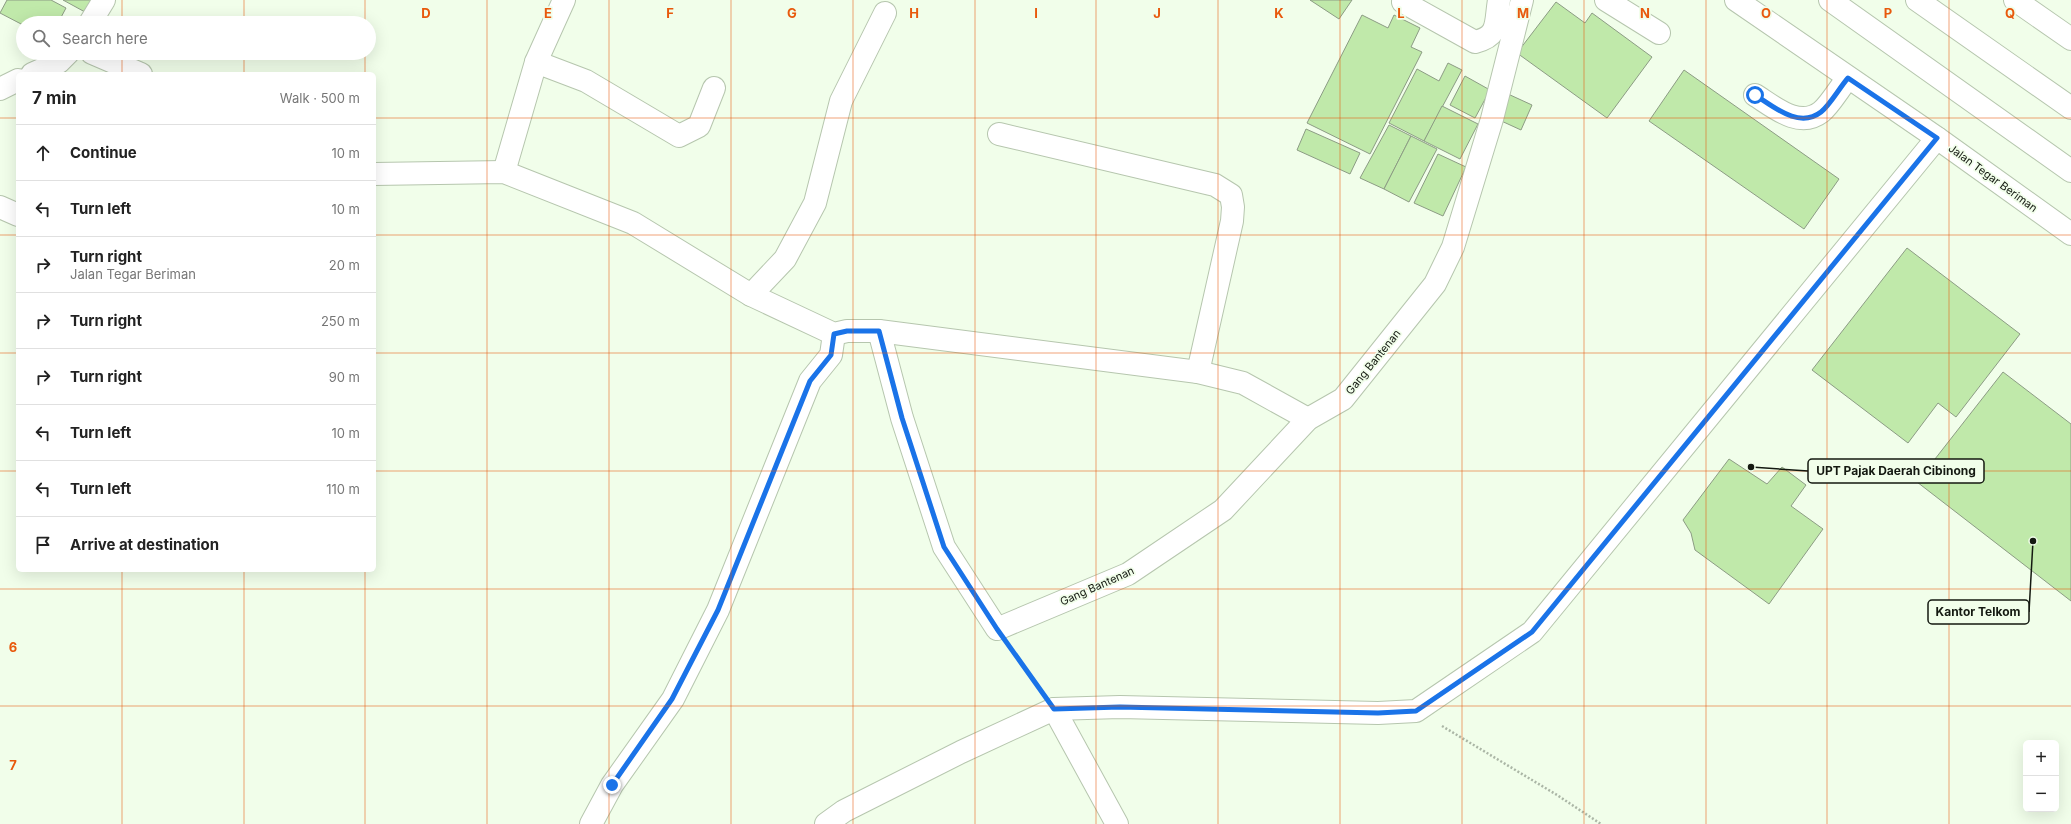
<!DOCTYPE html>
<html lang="en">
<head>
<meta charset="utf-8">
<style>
  body { margin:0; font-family:Inter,sans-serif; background:#f6f6f6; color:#222 }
  .controls { position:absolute; right:12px; bottom:12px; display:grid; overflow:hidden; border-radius:6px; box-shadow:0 4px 16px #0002 }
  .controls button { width:36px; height:36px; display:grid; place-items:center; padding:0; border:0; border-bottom:1px solid #e0e0e0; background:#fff; color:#222; font:20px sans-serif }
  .stop { position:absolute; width:12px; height:12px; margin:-9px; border:3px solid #1a73e8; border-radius:50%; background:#fff }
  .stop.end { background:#1a73e8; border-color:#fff; box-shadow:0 1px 4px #0008 }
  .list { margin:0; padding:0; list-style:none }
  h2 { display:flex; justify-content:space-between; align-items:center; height:52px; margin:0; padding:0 16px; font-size:17px }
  h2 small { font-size:13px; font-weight:400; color:#767676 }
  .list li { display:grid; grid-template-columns:26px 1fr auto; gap:12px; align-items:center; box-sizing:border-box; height:56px; padding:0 16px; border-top:1px solid #e0e0e0 }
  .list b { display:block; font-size:15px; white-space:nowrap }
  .list p { margin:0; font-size:13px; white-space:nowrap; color:#767676 }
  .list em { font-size:13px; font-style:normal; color:#767676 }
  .icon { flex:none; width:22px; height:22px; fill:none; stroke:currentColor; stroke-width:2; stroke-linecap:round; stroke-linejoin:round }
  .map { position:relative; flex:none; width:2071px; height:824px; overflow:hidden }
  .search { position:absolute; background:#fff; box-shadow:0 4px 16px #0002; left:16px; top:16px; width:360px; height:44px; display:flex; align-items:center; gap:10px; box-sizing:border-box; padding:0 14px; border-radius:22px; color:#767676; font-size:15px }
  .panel { position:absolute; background:#fff; box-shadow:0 4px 16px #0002; left:16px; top:72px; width:360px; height:500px; border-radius:6px }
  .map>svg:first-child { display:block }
  .building { fill:#c0e9aa; stroke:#8c9c84 }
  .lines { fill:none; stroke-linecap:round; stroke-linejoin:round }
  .minor-casing { stroke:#b6c6ae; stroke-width:24 }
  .major-casing { stroke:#b6c6ae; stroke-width:24 }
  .path { stroke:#abb6a6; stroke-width:2.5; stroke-dasharray:2 2; stroke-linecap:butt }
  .minor { stroke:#fff; stroke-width:22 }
  .major { stroke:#fff; stroke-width:22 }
  .route { stroke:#1a73e8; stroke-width:5 }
  .grid { fill:none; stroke:#e8590c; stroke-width:1; stroke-opacity:0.55 }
  .labels { text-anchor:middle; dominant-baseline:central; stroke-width:3.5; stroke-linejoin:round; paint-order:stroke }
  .street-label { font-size:11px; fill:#141911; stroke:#f1feea }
  .grid-label { font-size:13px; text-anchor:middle; font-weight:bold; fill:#e8590c; stroke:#f1feea; stroke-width:3.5; stroke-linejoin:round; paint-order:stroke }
  .leader { fill:none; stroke:#141911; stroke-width:1.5 }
  .callout-dot { fill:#141911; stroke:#f1feea; stroke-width:1.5 }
  .callout { fill:#f1feea; stroke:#141911; stroke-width:1.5 }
  .callout-label { font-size:12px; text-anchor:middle; font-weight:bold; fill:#141911 }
</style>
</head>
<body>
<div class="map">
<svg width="2071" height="824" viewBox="0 0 2071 824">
  <rect width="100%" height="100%" fill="#f1feea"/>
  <!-- building -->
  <g class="building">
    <polygon points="7,0 51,0 66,8 58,23 23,23 23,25 0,13"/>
    <polygon points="63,0 91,0 85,12"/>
    <polygon points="1310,0 1352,0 1339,19"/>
    <polygon points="1556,2 1585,23 1592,13 1652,57 1607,118 1517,53"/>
    <polygon points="1362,15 1388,28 1394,15 1420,28 1411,47 1422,52 1370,154 1307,123"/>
    <polygon points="1448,63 1462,70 1424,141 1389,123 1417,69 1439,81"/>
    <polygon points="1684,70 1839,179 1804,229 1649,121"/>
    <polygon points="1465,76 1490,90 1475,118 1450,105"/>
    <polygon points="1508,94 1532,105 1521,130 1497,119"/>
    <polygon points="1442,106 1478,124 1460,159 1424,141"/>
    <polygon points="1389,125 1411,136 1384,189 1360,178"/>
    <polygon points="1306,129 1360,153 1350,174 1297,150"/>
    <polygon points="1411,136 1437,149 1409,202 1384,189"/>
    <polygon points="1438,154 1466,167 1443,216 1414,203"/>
    <polygon points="1907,248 2020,334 1956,417 1938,403 1908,443 1812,370"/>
    <polygon points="2003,372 2071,424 2071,601 1917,482"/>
    <polygon points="1729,459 1767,484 1782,467 1806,485 1791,506 1823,529 1769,604 1695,550 1691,533 1683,520"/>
  </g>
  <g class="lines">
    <defs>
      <g id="minor">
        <polyline points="1606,0 1659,33"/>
        <path d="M1403 2 1475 42C1500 36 1495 23 1499 0"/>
        <polyline points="90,23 104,0"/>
        <polyline points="92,53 141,74"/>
        <polyline points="536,62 586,81 679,136 699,126 714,88"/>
        <polyline points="32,74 59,62 68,53"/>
        <polyline points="0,89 18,80"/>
        <path d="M1755 95C1774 107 1799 129 1821 112 1830 105 1840 87 1848 78"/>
        <polyline points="999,134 1215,185 1231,195 1233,207 1232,221 1198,372"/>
        <polyline points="504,172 536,62 564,0"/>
        <polyline points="374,174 504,172 633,223 751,295 834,334 847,331 879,331 1198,372 1243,383 1308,419"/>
        <polyline points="0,207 18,215"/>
        <polyline points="751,295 785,259 815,203 841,101 885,13"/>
        <polyline points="879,331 902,418 944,547 997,629 1128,574 1223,510 1308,419 1343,399 1435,284 1453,247 1492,119 1522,0"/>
        <polyline points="1054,709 1117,824"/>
        <polyline points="591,824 612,785 673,699 718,610 810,381 831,355 834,334"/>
        <polyline points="826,824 844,811 961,752 1054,709 1120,707 1378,713 1416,711 1532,632 1937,138"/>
      </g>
      <g id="major">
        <polyline points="1736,0 1937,138 2071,234"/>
        <polyline points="1830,0 2071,171"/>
        <polyline points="1917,0 2071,108"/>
        <polyline points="2015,0 2071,39"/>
      </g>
    </defs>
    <!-- minor casing -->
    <use href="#minor" class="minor-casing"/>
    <!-- major casing -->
    <use href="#major" class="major-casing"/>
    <!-- path -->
    <g class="path">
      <polyline points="1012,651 1038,687"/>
      <polyline points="1442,726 1557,795 1601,824"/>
    </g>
    <!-- minor -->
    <use href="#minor" class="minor"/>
    <!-- major -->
    <use href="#major" class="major"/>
  </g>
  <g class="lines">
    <!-- route -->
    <path class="route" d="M612 785 672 699 718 610 810 381 831 355 834 334 847 331H879L902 418 944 547 997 629 1054 709 1120 707 1378 713 1416 711 1532 632 1937 138 1848 78C1840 87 1830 105 1821 112 1799 129 1774 107 1755 95"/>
  </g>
  <!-- grid -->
  <path class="grid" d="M122 0V23M244 0V23M365 0V23M487 0V824M609 0V824M731 0V824M853 0V824M975 0V824M1096 0V824M1218 0V824M1340 0V824M1462 0V824M1584 0V824M1706 0V824M1827 0V824M1949 0V824M122 53V74M244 53V74M365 53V74M0 118H18M374 118H2071M0 235H18M374 235H2071M0 353H18M374 353H2071M0 471H18M374 471H2071M122 570V824M244 570V824M365 570V824M0 589H2071M0 706H2071"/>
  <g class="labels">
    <!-- street labels -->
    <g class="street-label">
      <text transform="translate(1993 178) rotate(36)">Jalan Tegar Beriman</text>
      <text transform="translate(1373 362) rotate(-51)">Gang Bantenan</text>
      <text transform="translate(1097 586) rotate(-24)">Gang Bantenan</text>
    </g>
  </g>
  <g class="grid-label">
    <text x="426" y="18">D</text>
    <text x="548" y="18">E</text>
    <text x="670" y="18">F</text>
    <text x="792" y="18">G</text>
    <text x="914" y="18">H</text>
    <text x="1036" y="18">I</text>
    <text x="1157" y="18">J</text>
    <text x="1279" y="18">K</text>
    <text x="1401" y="18">L</text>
    <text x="1523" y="18">M</text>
    <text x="1645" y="18">N</text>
    <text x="1766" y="18">O</text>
    <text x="1888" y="18">P</text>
    <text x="2010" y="18">Q</text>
    <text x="13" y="652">6</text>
    <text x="13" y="770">7</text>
  </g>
  <!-- callouts -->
  <path class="leader" d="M1751 467L1808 471M2033 541L2029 612"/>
  <g class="callout-dot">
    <circle cx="1751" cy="467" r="4"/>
    <circle cx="2033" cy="541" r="4"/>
  </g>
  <g class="callout">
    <rect x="1808" y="459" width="176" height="24" rx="4"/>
    <rect x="1928" y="600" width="101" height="24" rx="4"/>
  </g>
  <g class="callout-label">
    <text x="1896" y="475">UPT Pajak Daerah Cibinong</text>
    <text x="1978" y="616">Kantor Telkom</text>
  </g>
</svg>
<div class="controls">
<button>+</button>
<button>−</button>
</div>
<div class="stop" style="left:1755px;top:95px"></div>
<div class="stop end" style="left:612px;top:785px"></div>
<div class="search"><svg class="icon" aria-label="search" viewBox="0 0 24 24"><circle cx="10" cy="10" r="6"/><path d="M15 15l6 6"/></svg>Search here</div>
<section class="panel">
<h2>7 min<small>Walk · 500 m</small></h2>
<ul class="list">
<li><svg class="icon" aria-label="ahead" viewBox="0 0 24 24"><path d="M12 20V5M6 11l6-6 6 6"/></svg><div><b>Continue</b></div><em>10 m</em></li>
<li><svg class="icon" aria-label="left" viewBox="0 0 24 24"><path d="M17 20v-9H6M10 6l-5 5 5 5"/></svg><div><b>Turn left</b></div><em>10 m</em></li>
<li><svg class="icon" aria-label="right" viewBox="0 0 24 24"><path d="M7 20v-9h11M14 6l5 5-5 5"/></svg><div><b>Turn right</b><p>Jalan Tegar Beriman</p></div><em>20 m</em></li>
<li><svg class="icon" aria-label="right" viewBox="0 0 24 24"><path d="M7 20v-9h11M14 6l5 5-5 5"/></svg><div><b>Turn right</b></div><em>250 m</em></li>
<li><svg class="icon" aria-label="right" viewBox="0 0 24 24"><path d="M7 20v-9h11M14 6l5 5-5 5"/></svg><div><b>Turn right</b></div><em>90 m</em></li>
<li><svg class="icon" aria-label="left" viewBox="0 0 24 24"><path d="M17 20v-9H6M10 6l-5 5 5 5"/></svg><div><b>Turn left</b></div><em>10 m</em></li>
<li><svg class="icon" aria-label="left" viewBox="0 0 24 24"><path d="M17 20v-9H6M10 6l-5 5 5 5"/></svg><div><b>Turn left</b></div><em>110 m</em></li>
<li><svg class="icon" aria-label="arrive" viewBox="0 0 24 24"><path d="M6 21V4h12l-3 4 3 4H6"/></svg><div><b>Arrive at destination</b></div></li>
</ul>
</section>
</div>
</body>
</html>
